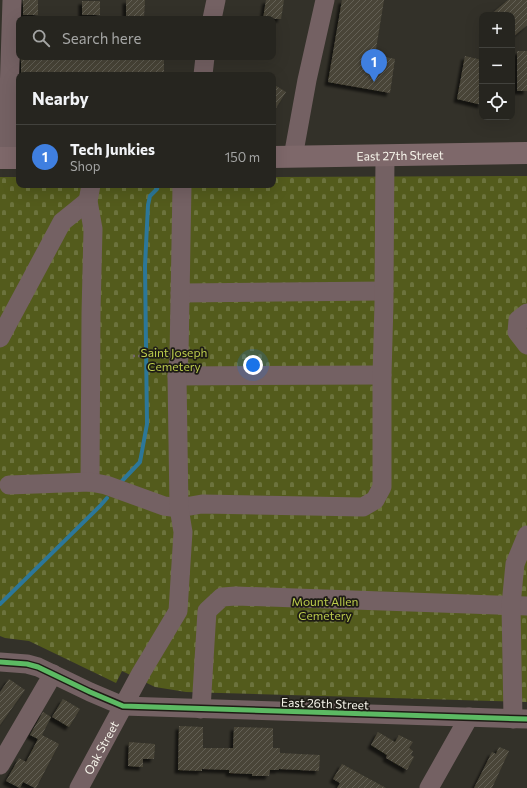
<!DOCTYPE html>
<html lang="en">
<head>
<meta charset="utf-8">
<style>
  body { margin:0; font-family:Commissioner,sans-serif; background:#32312c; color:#f1f3f6 }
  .controls { position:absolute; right:12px; top:12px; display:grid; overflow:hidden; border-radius:8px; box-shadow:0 4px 16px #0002 }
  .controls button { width:36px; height:36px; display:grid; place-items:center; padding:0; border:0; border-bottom:1px solid #42423d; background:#26251f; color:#f1f3f6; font:20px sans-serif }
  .you { position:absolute; left:253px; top:365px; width:14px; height:14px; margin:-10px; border:3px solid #fff; border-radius:50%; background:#1a73e8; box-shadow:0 0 0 6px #1a73e833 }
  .badge { display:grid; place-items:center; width:26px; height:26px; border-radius:50%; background:#1a73e8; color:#fff; font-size:13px; font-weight:700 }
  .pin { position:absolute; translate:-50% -33px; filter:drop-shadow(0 1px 2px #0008) }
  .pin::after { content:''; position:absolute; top:21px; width:14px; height:12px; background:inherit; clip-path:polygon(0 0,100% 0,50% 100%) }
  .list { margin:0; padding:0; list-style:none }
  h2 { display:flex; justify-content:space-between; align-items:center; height:52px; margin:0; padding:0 16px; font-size:17px }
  h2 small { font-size:13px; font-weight:400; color:#a4a5a4 }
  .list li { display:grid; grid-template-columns:26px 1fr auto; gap:12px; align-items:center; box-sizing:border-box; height:64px; padding:0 16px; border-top:1px solid #42423d }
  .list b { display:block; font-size:15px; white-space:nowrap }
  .list p { margin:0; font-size:13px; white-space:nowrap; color:#a4a5a4 }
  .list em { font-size:13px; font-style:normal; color:#a4a5a4 }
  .icon { flex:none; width:22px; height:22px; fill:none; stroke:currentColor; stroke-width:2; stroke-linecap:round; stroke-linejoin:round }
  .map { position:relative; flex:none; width:527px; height:788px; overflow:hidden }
  .search { position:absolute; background:#26251f; box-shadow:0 4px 16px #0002; left:16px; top:16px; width:260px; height:44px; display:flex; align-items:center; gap:10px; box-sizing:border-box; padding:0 14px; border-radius:8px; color:#a4a5a4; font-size:15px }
  .panel { position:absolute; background:#26251f; box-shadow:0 4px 16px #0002; left:16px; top:72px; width:260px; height:116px; border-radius:8px }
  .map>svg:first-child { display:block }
  .cemetery { fill:url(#cemetery-stones) }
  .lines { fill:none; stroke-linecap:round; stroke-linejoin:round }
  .stream { stroke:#2c7799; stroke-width:4 }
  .building { fill:url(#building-hatch); filter:url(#shadow) }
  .path { stroke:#746867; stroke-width:2.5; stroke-dasharray:2 3; stroke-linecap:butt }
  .minor { stroke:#746163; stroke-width:19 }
  .major { stroke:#7e686a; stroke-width:22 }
  .cycleway-casing { stroke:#1e1c15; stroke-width:8 }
  .cycleway { stroke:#5cba63; stroke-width:5 }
  .labels { text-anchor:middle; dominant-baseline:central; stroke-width:3.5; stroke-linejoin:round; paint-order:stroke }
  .street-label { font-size:12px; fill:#f7f5eb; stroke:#1e1c15 }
  .park-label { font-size:12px; fill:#bccc4c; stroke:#1e1c15 }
</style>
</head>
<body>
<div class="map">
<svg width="527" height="788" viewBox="0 0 527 788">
  <defs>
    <pattern id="cemetery-stones" width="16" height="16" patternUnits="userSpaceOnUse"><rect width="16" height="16" fill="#535b1c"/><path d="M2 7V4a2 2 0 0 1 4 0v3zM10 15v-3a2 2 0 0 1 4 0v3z" fill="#6c733d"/></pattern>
    <pattern id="building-hatch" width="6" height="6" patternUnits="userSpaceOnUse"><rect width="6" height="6" fill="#494537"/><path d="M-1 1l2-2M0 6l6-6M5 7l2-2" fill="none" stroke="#646054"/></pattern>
    <filter id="shadow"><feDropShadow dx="-3.5" dy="3.5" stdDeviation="1" flood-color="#0009"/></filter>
  </defs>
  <rect width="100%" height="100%" fill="#333129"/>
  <!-- cemetery -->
  <polygon class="cemetery" points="527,176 527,702 186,692 155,687 122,671 116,683 29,641 5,638 0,636 0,177 19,177 19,185 273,185 273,177"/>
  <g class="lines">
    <!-- stream -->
    <g class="stream">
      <polyline points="122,481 140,462 147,424 145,266 148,205 150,196 157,189 158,185"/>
      <polyline points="0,604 100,506 107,498"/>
    </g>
  </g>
  <!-- building -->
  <g class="building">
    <rect x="23" y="0" width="15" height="15"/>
    <polygon points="126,0 145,0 144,18 126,18"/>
    <polygon points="266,0 284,0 281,19 263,19"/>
    <polygon points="342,0 384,0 375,55 395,59 390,93 328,82"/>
    <polygon points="508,0 527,0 527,25 512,38 512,15 490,15"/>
    <rect x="82" y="1" width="18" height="14"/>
    <rect x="517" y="51" width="10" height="40"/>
    <polygon points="465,56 482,60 482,105 457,99"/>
    <rect x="21" y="57" width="143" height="18"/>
    <polygon points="273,84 286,92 273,113"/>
    <polygon points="9,679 25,690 0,725 0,692"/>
    <polygon points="63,699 80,709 69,727 52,717"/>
    <polygon points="43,712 51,717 42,735 59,744 36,788 35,788 23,782 20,788 6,781 19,758 26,762 38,739 30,735"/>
    <polygon points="179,726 203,727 203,748 233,748 234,727 273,728 273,748 280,748 280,753 320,755 319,771 279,769 279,770 270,770 269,776 252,776 252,774 229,773 229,770 202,769 202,771 178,770"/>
    <polygon points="378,732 395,742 399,735 413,742 409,748 413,751 411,755 414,757 407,770 386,758 387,755 371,745"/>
    <polygon points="129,742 155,744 154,759 143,759 143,767 128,766"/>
    <polygon points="499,747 509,751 492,788 474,788 492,752 496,754"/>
    <polygon points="342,764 386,788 337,788 340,783 333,779"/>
  </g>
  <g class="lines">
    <!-- path -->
    <polyline class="path" points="133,356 164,356"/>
    <!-- minor -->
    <g class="minor">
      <polyline points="212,19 216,0"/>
      <polyline points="203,75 205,57"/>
      <polyline points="293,157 307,80 325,0"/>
      <polyline points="7,158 12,0"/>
      <polyline points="180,293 384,291"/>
      <polyline points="527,313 518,320 517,332 527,345"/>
      <polyline points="0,338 62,222 88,201"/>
      <polyline points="177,376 382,375"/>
      <polyline points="90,482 91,313 93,229 88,201 91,185"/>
      <polyline points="9,485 90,482 106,485 164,506 179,508 202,504 363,507 375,500 382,487 382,375 384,303 384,291 385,155"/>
      <polyline points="0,662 27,664 38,667 90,692 123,706 527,719"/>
      <polyline points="201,709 207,611 222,597 236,596 527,606"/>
      <polyline points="513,719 511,605 515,564 527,535"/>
      <polyline points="0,765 53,674"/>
      <path id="s1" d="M79 788 141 673 178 611 183 532 179 508 177 376 179 356 182 185"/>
      <polyline points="429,788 469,717"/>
    </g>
    <!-- major -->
    <g class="major">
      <path id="s2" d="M273 157 527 153"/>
      <polyline points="0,158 19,158"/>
    </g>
    <defs>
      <polyline id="cycleway" points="0,662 27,664 38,667 90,692 123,706 527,719"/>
    </defs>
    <!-- cycleway casing -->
    <use href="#cycleway" class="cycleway-casing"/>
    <!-- cycleway -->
    <use href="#cycleway" class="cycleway"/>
  </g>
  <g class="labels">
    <!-- street labels -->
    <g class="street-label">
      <text stroke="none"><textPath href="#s2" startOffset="127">East 27th Street</textPath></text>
      <text transform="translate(325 703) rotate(2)">East 26th Street</text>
      <text stroke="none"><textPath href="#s1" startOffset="46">Oak Street</textPath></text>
    </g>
    <!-- park labels -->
    <g class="park-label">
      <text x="174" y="352">Saint Joseph<tspan x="174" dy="14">Cemetery</tspan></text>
      <text x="325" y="601">Mount Allen<tspan x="325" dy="14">Cemetery</tspan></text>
    </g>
  </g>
</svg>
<div class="controls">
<button>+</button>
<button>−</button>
<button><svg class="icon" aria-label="locate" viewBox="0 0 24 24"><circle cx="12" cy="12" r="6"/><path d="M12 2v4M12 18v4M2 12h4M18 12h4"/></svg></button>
</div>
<div class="you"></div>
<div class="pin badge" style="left:374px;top:82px;background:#3f7fe0">1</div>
<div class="search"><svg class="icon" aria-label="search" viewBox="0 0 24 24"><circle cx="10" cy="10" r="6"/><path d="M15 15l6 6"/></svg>Search here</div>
<section class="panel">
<h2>Nearby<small></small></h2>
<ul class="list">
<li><span class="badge" style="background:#3f7fe0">1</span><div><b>Tech Junkies</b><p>Shop</p></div><em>150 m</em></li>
</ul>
</section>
</div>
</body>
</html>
